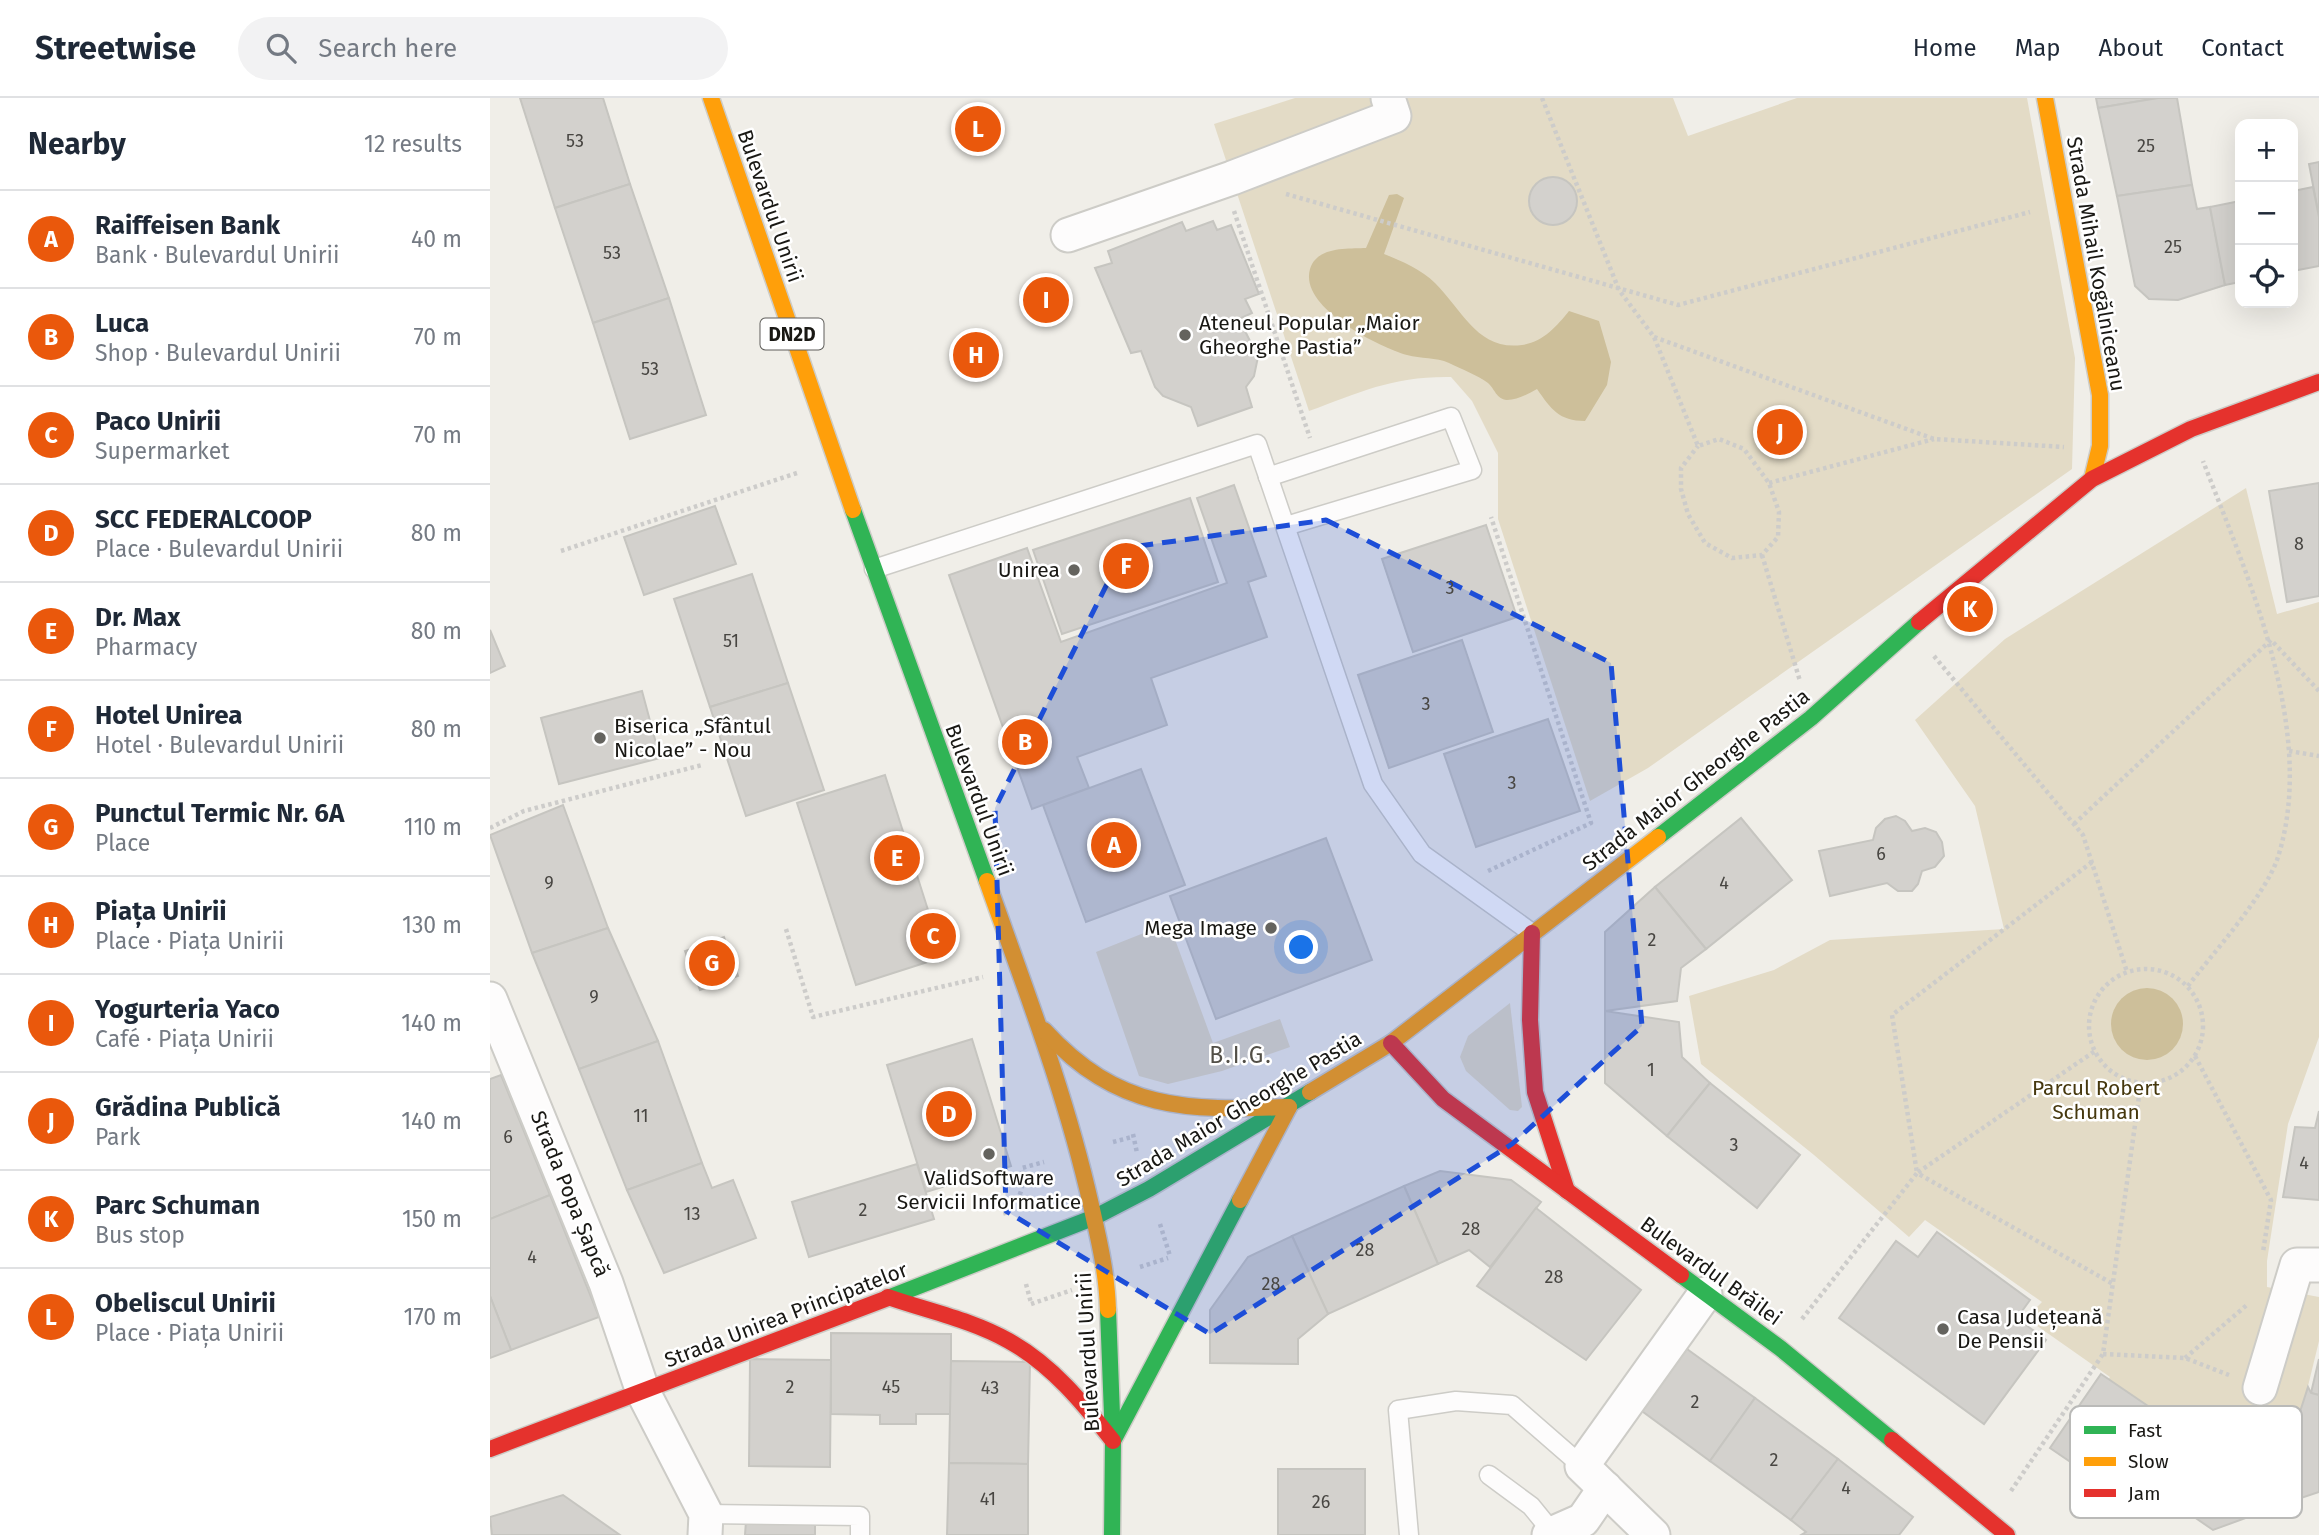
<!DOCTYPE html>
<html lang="en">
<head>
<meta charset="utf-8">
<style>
  body { margin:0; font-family:"Fira Sans",sans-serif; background:#f2f2f3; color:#1f2937 }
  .controls { position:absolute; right:21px; top:21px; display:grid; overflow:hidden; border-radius:14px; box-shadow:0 7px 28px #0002 }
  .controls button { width:63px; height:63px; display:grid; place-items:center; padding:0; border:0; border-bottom:2px solid #e0e1e3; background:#fff; color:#1f2937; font:35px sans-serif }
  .you { position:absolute; left:812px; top:850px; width:24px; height:24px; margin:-18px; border:5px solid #fff; border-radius:50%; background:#1a73e8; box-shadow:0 0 0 10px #1a73e833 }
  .badge { display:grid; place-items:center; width:46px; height:46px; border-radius:50%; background:#ea580c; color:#fff; font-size:23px; font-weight:700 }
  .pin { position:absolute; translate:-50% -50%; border:4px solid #fff; box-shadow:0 2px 7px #0006 }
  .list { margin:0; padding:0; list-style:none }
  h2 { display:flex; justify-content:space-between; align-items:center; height:91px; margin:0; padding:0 28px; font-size:30px }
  h2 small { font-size:23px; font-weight:400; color:#747a83 }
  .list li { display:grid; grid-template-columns:46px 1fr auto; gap:21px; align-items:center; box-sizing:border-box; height:98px; padding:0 28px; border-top:2px solid #e0e1e3 }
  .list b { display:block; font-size:26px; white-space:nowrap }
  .list p { margin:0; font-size:23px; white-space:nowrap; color:#747a83 }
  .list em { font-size:23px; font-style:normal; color:#747a83 }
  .icon { flex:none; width:38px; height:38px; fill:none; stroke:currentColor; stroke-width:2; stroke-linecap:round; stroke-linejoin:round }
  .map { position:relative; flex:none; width:1829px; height:1437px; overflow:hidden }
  header { display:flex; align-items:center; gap:42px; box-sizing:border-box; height:98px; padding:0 35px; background:#fff; border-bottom:2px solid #e0e1e3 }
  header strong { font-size:33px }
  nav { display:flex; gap:38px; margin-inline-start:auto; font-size:24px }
  .search { width:490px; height:63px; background:#f2f2f3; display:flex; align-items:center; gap:18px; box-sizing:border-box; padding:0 24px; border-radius:38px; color:#747a83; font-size:26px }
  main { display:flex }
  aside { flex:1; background:#fff }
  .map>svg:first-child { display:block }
  .green { fill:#e3dbc6 }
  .water { fill:#cdbf9a }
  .building { fill:#d3d1cd; stroke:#c6c5c0; stroke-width:2 }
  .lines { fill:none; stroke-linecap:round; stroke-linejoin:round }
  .lane-casing { stroke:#cdccc7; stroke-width:21 }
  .street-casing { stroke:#cdccc7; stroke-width:37 }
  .fast-casing { stroke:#cdccc7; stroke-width:19 }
  .slow-casing { stroke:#cdccc7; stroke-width:19 }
  .jam-casing { stroke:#cdccc7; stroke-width:19 }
  .path { stroke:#cdccca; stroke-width:4.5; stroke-dasharray:3.5 3.5; stroke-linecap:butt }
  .lane { stroke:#fdfcfc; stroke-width:18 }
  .street { stroke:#fdfcfc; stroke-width:33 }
  .fast { stroke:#30b455; stroke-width:16 }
  .slow { stroke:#ff9f0a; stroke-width:16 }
  .jam { stroke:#e5322d; stroke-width:16 }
  .marked { fill:#1d4ed8; fill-opacity:0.2; stroke:#1d4ed8; stroke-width:5; stroke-dasharray:14 9; stroke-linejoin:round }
  .poi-dot { fill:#64635e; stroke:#fff; stroke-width:2.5 }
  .labels { text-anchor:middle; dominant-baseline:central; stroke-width:5; stroke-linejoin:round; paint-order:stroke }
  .number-label { font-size:18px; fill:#484642 }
  .shield { fill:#fff; stroke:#5e5d5a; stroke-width:2 }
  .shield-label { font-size:19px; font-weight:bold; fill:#191814 }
  .street-label { font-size:21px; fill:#191814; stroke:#fff }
  .poi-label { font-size:21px; fill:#191814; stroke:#fff; text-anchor:start }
  .park-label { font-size:21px; fill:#46380e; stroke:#fff }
  .neighbourhood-label { font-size:23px; letter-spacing:2px; fill:#524f47; stroke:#fff }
  .key { fill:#fff; stroke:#babab8; stroke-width:2 }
  .key-label { font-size:19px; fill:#191814 }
</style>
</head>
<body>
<header>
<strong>Streetwise</strong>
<div class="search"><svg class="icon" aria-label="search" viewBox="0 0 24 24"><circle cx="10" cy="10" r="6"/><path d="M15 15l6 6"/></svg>Search here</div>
<nav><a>Home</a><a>Map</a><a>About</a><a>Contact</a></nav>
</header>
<main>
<aside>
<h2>Nearby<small>12 results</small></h2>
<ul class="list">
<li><span class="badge">A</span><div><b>Raiffeisen Bank</b><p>Bank · Bulevardul Unirii</p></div><em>40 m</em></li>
<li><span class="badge">B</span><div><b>Luca</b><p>Shop · Bulevardul Unirii</p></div><em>70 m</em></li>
<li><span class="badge">C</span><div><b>Paco Unirii</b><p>Supermarket</p></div><em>70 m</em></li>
<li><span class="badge">D</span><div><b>SCC FEDERALCOOP</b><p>Place · Bulevardul Unirii</p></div><em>80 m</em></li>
<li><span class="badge">E</span><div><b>Dr. Max</b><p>Pharmacy</p></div><em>80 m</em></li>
<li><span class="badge">F</span><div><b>Hotel Unirea</b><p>Hotel · Bulevardul Unirii</p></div><em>80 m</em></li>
<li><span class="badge">G</span><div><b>Punctul Termic Nr. 6A</b><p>Place</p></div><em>110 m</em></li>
<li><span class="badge">H</span><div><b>Piața Unirii</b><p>Place · Piața Unirii</p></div><em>130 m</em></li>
<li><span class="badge">I</span><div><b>Yogurteria Yaco</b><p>Café · Piața Unirii</p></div><em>140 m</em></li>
<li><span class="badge">J</span><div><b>Grădina Publică</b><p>Park</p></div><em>140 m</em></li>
<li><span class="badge">K</span><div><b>Parc Schuman</b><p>Bus stop</p></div><em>150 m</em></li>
<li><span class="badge">L</span><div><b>Obeliscul Unirii</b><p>Place · Piața Unirii</p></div><em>170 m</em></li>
</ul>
</aside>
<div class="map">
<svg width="1829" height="1437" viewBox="0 0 1829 1437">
  <rect width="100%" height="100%" fill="#f0eee8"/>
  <!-- green -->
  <g class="green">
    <path d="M805 0H1183L1198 38 1307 0H1537L1585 260 1582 371 1158 670 1100 703 1008 421V355L982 303 961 279C903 278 871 294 819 313L724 26Z"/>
    <polygon points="1756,390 1787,516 1829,504 1829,939 1798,1026 1777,1163 1777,1189 1829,1199 1829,1243 1808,1329 1731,1377 1608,1296 1620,1279 1536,1220 1552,1204 1435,1122 1419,1139 1324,1057 1211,966 1199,898 1284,872 1340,842 1514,831 1485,708 1425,622 1515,541"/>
    <polygon points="679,825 723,945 790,921 800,949 732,973 678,986 649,978 606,854"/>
    <polygon points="1020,905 1032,1009 1028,1013 1020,1012 976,973 970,959 978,938"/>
  </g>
  <!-- water -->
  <g class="water">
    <path d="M907 96 914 100 894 156C912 163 932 172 945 185 973 213 988 253 1032 247 1053 244 1067 228 1079 213L1109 223 1121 264 1117 287 1095 323C1069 323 1061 311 1047 291 1038 296 1027 302 1017 302 1006 301 1005 291 998 285 987 277 971 271 959 265 946 259 931 261 917 257 887 248 809 209 820 171 827 148 858 151 876 150L899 97Z"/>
    <circle cx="1657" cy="926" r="36"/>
  </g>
  <!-- building -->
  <g class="building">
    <polygon points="30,0 113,0 140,86 65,110"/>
    <polygon points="1606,0 1668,0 1608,10"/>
    <polygon points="1668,0 1687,0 1702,87 1627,98 1608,10"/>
    <polygon points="1829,64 1829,119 1819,66"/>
    <circle cx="1063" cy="103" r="24"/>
    <polygon points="140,86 179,200 103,225 65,110"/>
    <polygon points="1702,87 1707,111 1720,109 1735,187 1688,202 1659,201 1645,188 1627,98"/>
    <polygon points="1823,89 1829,119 1829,168 1803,173 1803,93"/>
    <polygon points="1750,103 1750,184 1735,187 1720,109"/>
    <polygon points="723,123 727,132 741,127 769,196 755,201 762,215 749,221 768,259 764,278 756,289 762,309 708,328 701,309 673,298 665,289 651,253 641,255 605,170 622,165 618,153 692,124 696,133"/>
    <polygon points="179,200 216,317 140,341 103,225"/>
    <polygon points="1829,385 1829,498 1797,504 1779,393"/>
    <polygon points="744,387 776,478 758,484 777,539 661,580 677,627 587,659 599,690 542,711 459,477 537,450 571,544 737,485 707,400"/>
    <polygon points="700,400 728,484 572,536 543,452"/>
    <polygon points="225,408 246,466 154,497 134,439"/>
    <polygon points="996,427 1027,519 923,554 892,461"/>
    <polygon points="262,476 298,585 220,609 184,501"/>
    <polygon points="0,532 15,568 0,575"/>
    <polygon points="972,542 1003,634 899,670 868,577"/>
    <polygon points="298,585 334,692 256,718 220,609"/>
    <polygon points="152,593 170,660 69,686 51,620"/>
    <polygon points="1058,621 1090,713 986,749 954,656"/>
    <polygon points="651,671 695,787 596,824 553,707"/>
    <polygon points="395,677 453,859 366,887 307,705"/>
    <polygon points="73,707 118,830 42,855 0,737"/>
    <polygon points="1406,718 1415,723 1422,733 1435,730 1446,734 1452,744 1454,758 1445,769 1432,773 1428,786 1422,793 1408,793 1397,785 1340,798 1329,753 1383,742 1386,730 1395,721"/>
    <polygon points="1251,720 1302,782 1216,851 1165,789"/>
    <polygon points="836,740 882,862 726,921 680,798"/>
    <polygon points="1165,789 1216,851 1191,870 1187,903 1115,913 1115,834"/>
    <polygon points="118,830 168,943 89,971 42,855"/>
    <polygon points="234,839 248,878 210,892 195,853"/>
    <polygon points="1115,913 1189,924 1192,959 1220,985 1177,1038 1115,985"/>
    <polygon points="482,941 521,1068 436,1094 397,967"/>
    <polygon points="168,943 212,1065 137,1092 89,971"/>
    <polygon points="11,977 60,1097 0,1121 0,981"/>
    <polygon points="1220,985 1310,1057 1267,1110 1177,1038"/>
    <polygon points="1829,1013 1829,1102 1793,1099 1805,1029 1825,1030"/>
    <polygon points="212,1065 222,1090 243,1082 266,1140 174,1175 137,1092"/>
    <polygon points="427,1066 444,1121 319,1159 302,1104"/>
    <polygon points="950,1073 1021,1082 1051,1104 1000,1169 979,1152 948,1166 914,1088"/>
    <polygon points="914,1088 948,1166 838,1216 802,1138"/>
    <polygon points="60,1097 109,1219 21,1252 0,1198 0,1121"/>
    <polygon points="1046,1110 1151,1192 1096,1262 987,1188"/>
    <polygon points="1447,1134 1540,1202 1527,1220 1556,1242 1494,1326 1349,1220 1406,1143 1428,1159"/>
    <polygon points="802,1138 838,1216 808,1241 808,1266 720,1265 720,1212 758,1159"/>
    <polygon points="0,1198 21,1252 0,1260"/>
    <polygon points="341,1235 461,1236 461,1316 426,1316 426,1326 390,1326 390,1317 341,1316"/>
    <polygon points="1190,1246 1265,1300 1220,1363 1145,1308"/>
    <polygon points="260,1261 341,1262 340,1369 259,1368"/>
    <polygon points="1829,1261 1829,1297 1821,1295"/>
    <polygon points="461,1263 540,1264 538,1366 459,1365"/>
    <polygon points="1611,1276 1705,1340 1654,1414 1560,1350"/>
    <polygon points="1818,1289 1821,1295 1829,1297 1829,1394 1799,1404 1773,1336 1808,1320"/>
    <polygon points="1265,1300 1348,1361 1301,1422 1220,1363"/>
    <polygon points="1713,1328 1741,1348 1773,1336 1799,1404 1723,1432 1668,1394"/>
    <polygon points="1348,1361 1423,1419 1409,1437 1311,1437 1316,1434 1301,1422"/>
    <polygon points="459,1365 538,1366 538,1437 457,1437"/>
    <rect x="788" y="1371" width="87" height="66"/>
    <polygon points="73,1397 130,1437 2,1437 0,1419"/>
    <polygon points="256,1423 325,1424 325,1437 255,1437"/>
  </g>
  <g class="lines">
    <defs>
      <g id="lane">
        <polyline points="778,379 961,319 982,372 796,428"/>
        <polyline points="384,471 767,346 883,686 932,756 1042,835"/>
        <polyline points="999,1377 1041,1408 1063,1435"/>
        <polyline points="216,1416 370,1418 370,1437"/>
        <polyline points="919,1437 908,1312 966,1303 1022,1307 1092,1368"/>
      </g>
      <g id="street">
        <polyline points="578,137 742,80 904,18 898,0"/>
        <polyline points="0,901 116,1185 153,1294 216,1416 215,1437"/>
        <polyline points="1770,1290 1807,1167 1829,1167"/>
        <polyline points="1059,1437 1093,1422 1115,1390"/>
        <polyline points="1163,1437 1092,1368 1215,1196"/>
      </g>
      <g id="fast">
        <polyline points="363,412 497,783"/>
        <polyline points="1168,739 1321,620 1429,524"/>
        <polyline points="1191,1177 1290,1250 1402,1342"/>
        <polyline points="398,1200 605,1119 659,1091 820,994"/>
        <polyline points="618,1212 623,1343 622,1437"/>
        <polyline points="624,1341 750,1102"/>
      </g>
      <g id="slow">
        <polyline points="221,0 363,412"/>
        <polyline points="1555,0 1610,297 1610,348 1602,381"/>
        <path d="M497 783C535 890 576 996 601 1107 609 1142 617 1176 618 1212"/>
        <path d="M554 932C628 1013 696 1013 799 1009"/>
        <polyline points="820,994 901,945 1168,739"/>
        <polyline points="750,1102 799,1009"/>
      </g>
      <g id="jam">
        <polyline points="1429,524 1602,381 1701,331 1829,284"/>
        <polyline points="1042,835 1040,922 1045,994 1077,1093"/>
        <polyline points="901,945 953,1001 1191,1177"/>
        <path d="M398 1199C438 1213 482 1222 519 1243 562 1267 593 1305 623 1343"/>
        <polyline points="1402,1342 1517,1437"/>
        <polyline points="0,1351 398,1200"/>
      </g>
    </defs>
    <!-- lane casing -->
    <use href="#lane" class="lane-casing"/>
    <!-- street casing -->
    <use href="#street" class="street-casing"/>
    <!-- fast casing -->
    <use href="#fast" class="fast-casing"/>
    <!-- slow casing -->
    <use href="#slow" class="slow-casing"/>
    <!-- jam casing -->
    <use href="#jam" class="jam-casing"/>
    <!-- path -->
    <g class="path">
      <polyline points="1052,0 1129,192 1164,239 1208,348 1229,341 1254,351 1279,385 1289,414 1288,439 1272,457 1242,460 1215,445 1198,416 1191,391 1191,370 1208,348"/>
      <polyline points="796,96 1188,207 1540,114"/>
      <polyline points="744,113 820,340"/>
      <polyline points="1164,239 1444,341 1574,349"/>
      <polyline points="1279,385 1444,341"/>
      <polyline points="71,453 310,374"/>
      <polyline points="1272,457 1310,583"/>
      <polyline points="1444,558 1593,737 1637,874"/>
      <polyline points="1799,653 1829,658"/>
      <polyline points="1584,726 1781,542 1829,593"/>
      <polyline points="0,730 34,713 212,667"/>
      <polyline points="1602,764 1402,917 1427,1075 1605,953"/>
      <polyline points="998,773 1101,725 1001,419"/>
      <polyline points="296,831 323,919 493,879"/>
      <circle cx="1656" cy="928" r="57"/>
      <path d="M1698 888C1723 855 1773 800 1787 762 1829 636 1758 480 1713 363"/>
      <polyline points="1705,958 1781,1102 1773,1154"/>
      <polyline points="643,1036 647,1055"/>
      <polyline points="623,1044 642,1039"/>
      <path d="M516 1117 514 1111C532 1104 534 1088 532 1070L554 1064"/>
      <polyline points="670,1126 680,1158"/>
      <polyline points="650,1169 678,1160"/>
      <polyline points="536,1186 541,1205"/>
      <polyline points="541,1206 582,1192"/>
      <polyline points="1312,1221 1427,1075 1623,1186"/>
      <polyline points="1613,1256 1695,1260 1739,1277"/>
      <polyline points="1695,1260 1758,1206"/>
      <polyline points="1521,1393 1613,1256 1651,984"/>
    </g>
    <!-- lane -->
    <use href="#lane" class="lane"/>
    <!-- street -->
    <use href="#street" class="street"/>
    <!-- fast -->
    <use href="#fast" class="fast"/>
    <!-- slow -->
    <use href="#slow" class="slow"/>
    <!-- jam -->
    <use href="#jam" class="jam"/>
  </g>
  <!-- marked area -->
  <path class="marked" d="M836 422 1121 565 1152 928 1022 1046 720 1236 516 1113 505 710 635 450Z"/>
  <!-- markers -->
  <g class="poi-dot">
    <circle cx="695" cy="237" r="7"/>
    <circle cx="584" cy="472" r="7"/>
    <circle cx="110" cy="640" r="7"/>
    <circle cx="781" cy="830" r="7"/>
    <circle cx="499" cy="1056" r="7"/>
    <circle cx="1453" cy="1231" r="7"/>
  </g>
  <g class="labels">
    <!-- number labels -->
    <g class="number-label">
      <text x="85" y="43">53</text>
      <text x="1656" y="48">25</text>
      <text x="1683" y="149">25</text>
      <text x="122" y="155">53</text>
      <text x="160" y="271">53</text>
      <text x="1809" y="446">8</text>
      <text x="960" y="490">3</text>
      <text x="241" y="543">51</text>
      <text x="936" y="606">3</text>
      <text x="1022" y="685">3</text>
      <text x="1391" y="756">6</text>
      <text x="59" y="785">9</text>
      <text x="1234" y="785">4</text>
      <text x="1162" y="842">2</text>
      <text x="104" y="899">9</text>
      <text x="1161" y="972">1</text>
      <text x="151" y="1018">11</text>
      <text x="18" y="1039">6</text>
      <text x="1244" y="1047">3</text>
      <text x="1814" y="1065">4</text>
      <text x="373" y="1112">2</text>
      <text x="202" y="1116">13</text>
      <text x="981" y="1131">28</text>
      <text x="875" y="1152">28</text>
      <text x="42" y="1159">4</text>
      <text x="1064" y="1179">28</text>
      <text x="781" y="1186">28</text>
      <text x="300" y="1289">2</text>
      <text x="401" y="1289">45</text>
      <text x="500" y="1290">43</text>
      <text x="1205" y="1304">2</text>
      <text x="1284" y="1362">2</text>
      <text x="1356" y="1390">4</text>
      <text x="498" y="1401">41</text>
      <text x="831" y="1404">26</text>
    </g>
    <!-- shield labels -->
    <rect class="shield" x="270.5" y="220.5" width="63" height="31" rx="5"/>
    <g class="shield-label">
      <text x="302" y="236">DN2D</text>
    </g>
    <!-- street labels -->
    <g class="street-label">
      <text transform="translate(280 108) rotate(71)">Bulevardul Unirii</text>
      <text transform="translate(1606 166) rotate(80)">Strada Mihail Kogălniceanu</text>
      <text transform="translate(1206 682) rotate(-38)">Strada Maior Gheorghe Pastia</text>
      <text transform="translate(489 702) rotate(70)">Bulevardul Unirii</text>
      <text transform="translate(749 1011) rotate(-31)">Strada Maior Gheorghe Pastia</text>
      <text transform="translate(80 1096) rotate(68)">Strada Popa Șapcă</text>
      <text transform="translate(1221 1173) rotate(36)">Bulevardul Brăilei</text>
      <text transform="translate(296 1217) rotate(-21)">Strada Unirea Principatelor</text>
      <text transform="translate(598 1254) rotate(-93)">Bulevardul Unirii</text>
    </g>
    <!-- poi labels -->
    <g class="poi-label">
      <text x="709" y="225">Ateneul Popular „Maior<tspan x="709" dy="24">Gheorghe Pastia”</tspan></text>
      <text x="570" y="472" text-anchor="end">Unirea</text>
      <text x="124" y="628">Biserica „Sfântul<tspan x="124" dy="24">Nicolae” - Nou</tspan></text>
      <text x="767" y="830" text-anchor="end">Mega Image</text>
      <text x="499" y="1080" text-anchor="middle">ValidSoftware<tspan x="499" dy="24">Servicii Informatice</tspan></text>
      <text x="1467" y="1219">Casa Județeană<tspan x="1467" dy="24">De Pensii</tspan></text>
    </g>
    <!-- park labels -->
    <g class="park-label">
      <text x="1606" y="990">Parcul Robert<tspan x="1606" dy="24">Schuman</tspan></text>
    </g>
    <!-- neighbourhood labels -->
    <g class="neighbourhood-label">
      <text x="751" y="957">B.I.G.</text>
    </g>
  </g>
  <!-- legend -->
  <rect x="1580" y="1308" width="232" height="112" rx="10" class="key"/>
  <rect x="1594" y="1328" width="32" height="8" fill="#30b455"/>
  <rect x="1594" y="1359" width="32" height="9" fill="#ff9f0a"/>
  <rect x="1594" y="1391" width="32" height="8" fill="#e5322d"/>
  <g class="key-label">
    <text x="1638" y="1339">Fast</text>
    <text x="1638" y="1370">Slow</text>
    <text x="1638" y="1402">Jam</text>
  </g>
</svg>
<div class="controls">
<button>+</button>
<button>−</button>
<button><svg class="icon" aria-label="locate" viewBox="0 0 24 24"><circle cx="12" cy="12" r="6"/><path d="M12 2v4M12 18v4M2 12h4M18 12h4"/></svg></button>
</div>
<div class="you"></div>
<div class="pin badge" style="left:624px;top:747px">A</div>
<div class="pin badge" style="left:535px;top:644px">B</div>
<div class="pin badge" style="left:443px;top:838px">C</div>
<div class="pin badge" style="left:459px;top:1016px">D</div>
<div class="pin badge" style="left:407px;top:760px">E</div>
<div class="pin badge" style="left:636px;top:468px">F</div>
<div class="pin badge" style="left:222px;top:865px">G</div>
<div class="pin badge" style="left:486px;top:257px">H</div>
<div class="pin badge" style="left:556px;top:202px">I</div>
<div class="pin badge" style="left:1290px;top:334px">J</div>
<div class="pin badge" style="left:1480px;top:511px">K</div>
<div class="pin badge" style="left:488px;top:31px">L</div>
</div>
</main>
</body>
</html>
